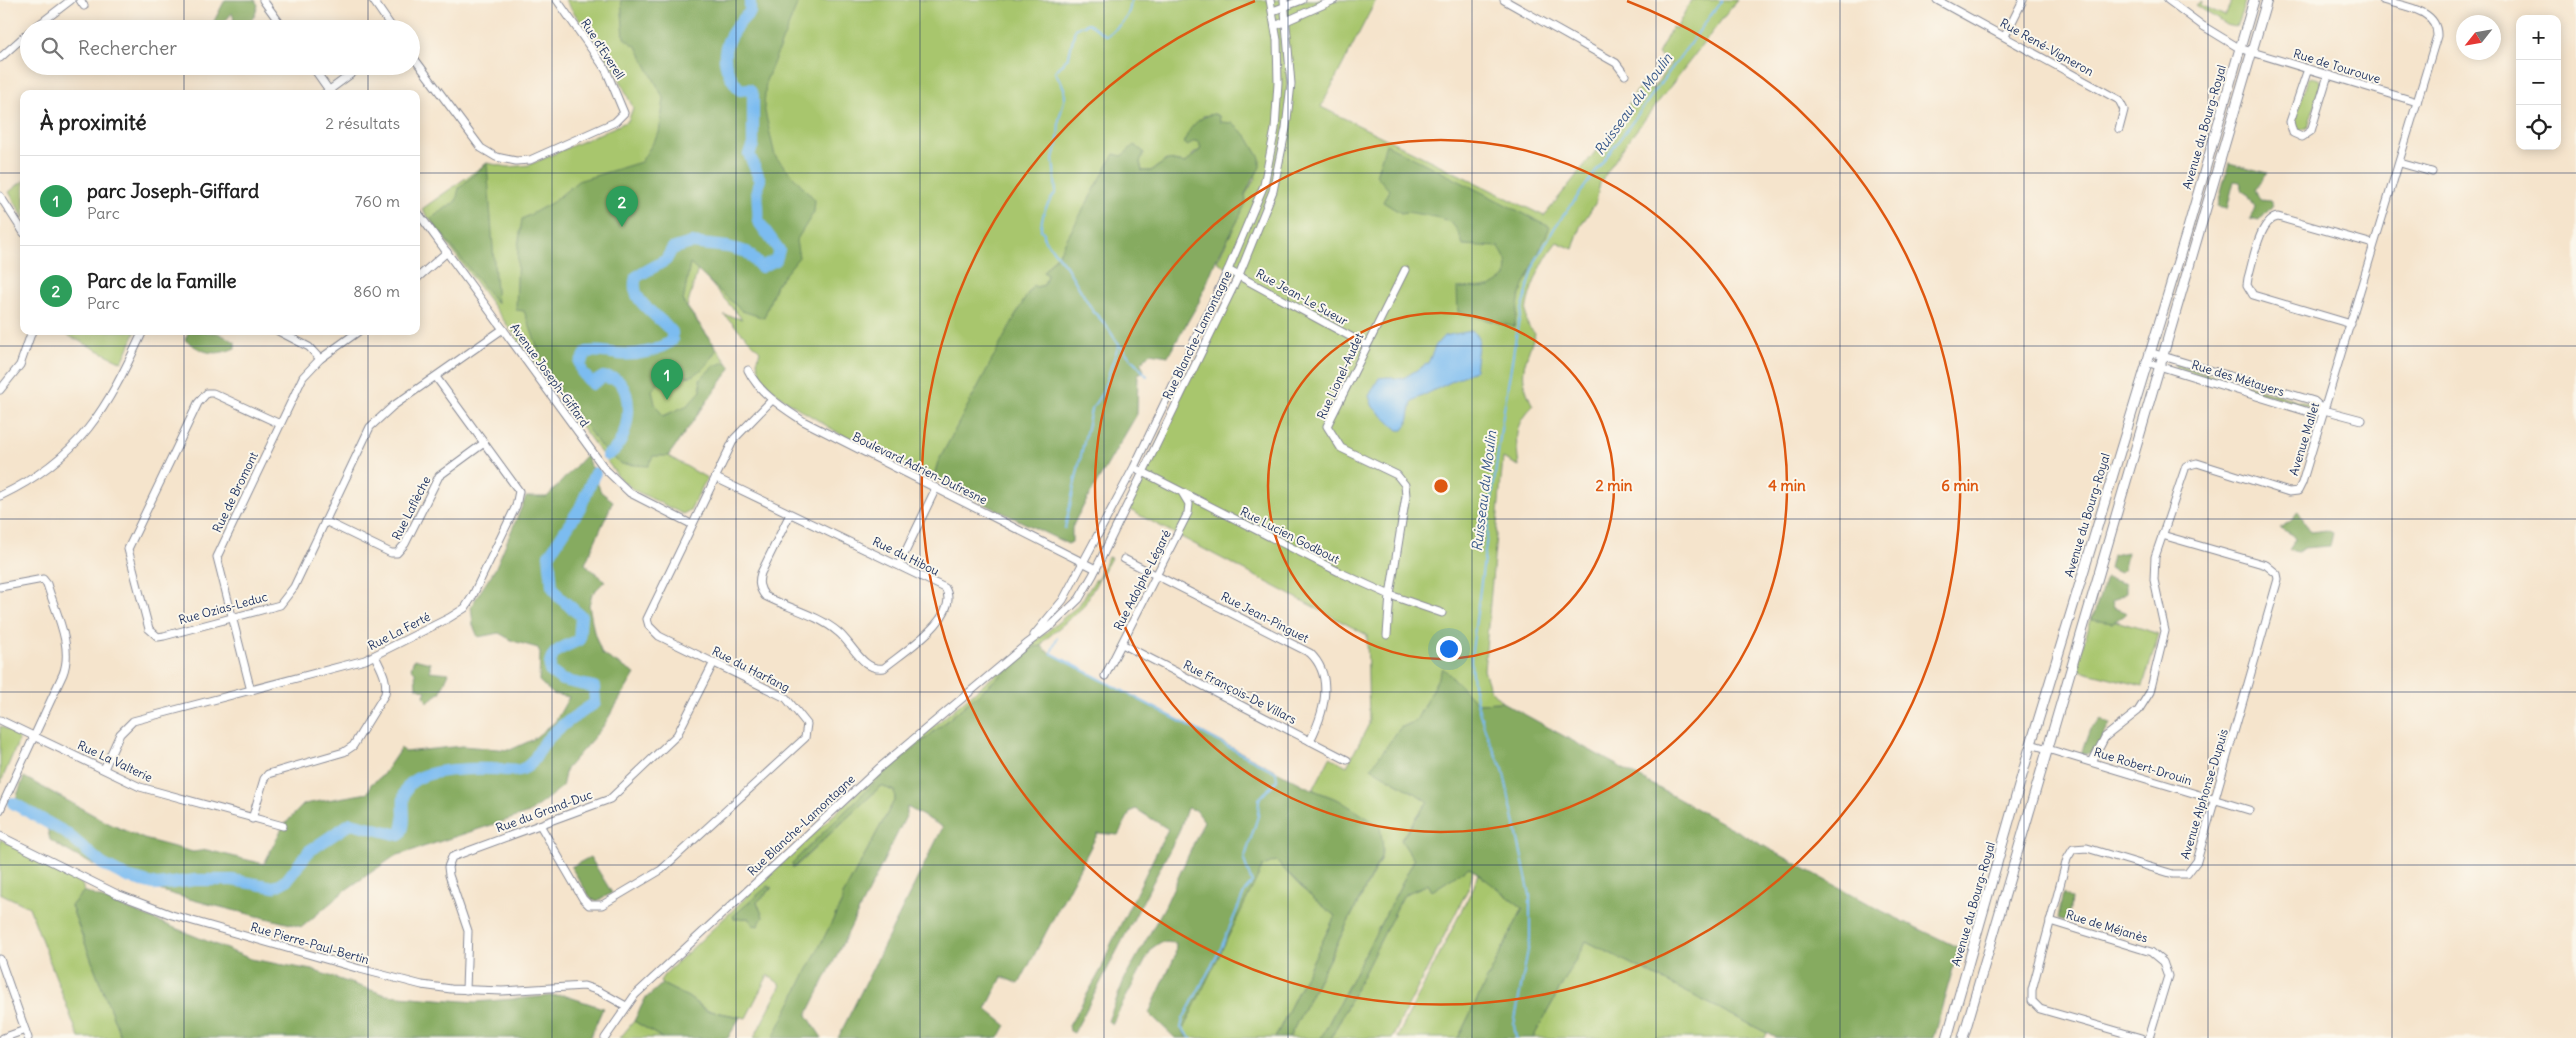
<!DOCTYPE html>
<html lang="fr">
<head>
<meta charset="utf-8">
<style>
  body { margin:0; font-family:Delius,sans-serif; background:#f6f6f6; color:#222 }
  .controls { position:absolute; right:15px; top:15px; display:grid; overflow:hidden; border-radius:10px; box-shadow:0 2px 12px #0003 }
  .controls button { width:45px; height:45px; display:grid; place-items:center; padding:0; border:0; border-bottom:1px solid #e0e0e0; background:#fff; color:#222; font:25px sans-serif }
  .compass { position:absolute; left:2456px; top:15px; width:45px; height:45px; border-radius:50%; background:#fff; box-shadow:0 2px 12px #0003; rotate:239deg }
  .you { position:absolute; left:1448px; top:648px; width:18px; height:18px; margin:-12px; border:4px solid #fff; border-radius:50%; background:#1a73e8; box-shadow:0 0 0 8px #1a73e833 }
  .badge { display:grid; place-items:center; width:32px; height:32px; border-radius:50%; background:#d1495b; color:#fff; font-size:16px; font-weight:700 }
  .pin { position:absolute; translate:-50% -41px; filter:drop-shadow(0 1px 2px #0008) }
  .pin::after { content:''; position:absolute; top:26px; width:18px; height:15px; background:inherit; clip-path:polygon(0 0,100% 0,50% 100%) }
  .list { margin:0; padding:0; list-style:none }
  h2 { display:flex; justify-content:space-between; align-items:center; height:65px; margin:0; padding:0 20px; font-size:21px }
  h2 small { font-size:16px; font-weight:400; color:#767676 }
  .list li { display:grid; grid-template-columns:32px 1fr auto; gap:15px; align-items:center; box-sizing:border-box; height:90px; padding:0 20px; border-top:1px solid #e0e0e0 }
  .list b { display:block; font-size:19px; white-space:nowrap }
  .list p { margin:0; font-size:16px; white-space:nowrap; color:#767676 }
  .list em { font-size:16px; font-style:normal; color:#767676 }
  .icon { flex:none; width:28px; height:28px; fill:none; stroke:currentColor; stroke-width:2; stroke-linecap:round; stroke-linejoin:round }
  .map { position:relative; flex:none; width:2576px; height:1038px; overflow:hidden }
  .search { position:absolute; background:#fff; box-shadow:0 2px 12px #0003; left:20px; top:20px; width:400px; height:55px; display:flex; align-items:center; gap:12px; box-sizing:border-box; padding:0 18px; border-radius:28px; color:#767676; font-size:19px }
  .panel { position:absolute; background:#fff; box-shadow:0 2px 12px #0003; left:20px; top:90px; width:400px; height:245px; border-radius:10px }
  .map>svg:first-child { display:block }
  .green { fill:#a8c66d; stroke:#627a66; fill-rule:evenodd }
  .forest { fill:#86ab60; stroke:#506d5f }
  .water { fill:#7bbcf0; stroke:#4b76a7 }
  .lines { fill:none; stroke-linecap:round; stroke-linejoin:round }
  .stream { stroke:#7bbcf0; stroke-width:2 }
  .river { stroke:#7bbcf0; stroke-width:12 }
  .minor-casing { stroke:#888a95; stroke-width:9 }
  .major-casing { stroke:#888a95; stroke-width:11 }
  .minor { stroke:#fff; stroke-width:7 }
  .major { stroke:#fff; stroke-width:9 }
  .grid { fill:none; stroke:#1b2f5e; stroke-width:1; stroke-opacity:0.55 }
  .ring { fill:none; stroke:#de5710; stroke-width:2.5 }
  .labels { text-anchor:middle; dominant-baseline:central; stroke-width:4; stroke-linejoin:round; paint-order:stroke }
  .street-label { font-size:12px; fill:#1b2f5e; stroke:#fbf7ec }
  .water-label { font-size:14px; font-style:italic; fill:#38598a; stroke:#fbf7ec }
  .centre { fill:#de5710; stroke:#fbf7ec; stroke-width:2.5 }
  .ring-label { font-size:15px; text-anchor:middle; font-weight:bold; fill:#de5710; stroke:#fbf7ec; stroke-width:4; stroke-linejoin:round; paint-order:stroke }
</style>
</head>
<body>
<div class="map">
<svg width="2576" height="1038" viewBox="0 0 2576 1038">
  <rect width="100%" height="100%" fill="#fbf7ec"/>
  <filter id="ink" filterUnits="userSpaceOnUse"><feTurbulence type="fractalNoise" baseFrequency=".02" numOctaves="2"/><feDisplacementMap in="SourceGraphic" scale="10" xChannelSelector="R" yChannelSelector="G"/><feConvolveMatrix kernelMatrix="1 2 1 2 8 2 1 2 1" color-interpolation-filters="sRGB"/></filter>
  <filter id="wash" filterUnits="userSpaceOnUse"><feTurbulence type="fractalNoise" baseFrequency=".0096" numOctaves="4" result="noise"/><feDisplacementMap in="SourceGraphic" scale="20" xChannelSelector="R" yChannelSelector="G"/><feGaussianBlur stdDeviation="1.12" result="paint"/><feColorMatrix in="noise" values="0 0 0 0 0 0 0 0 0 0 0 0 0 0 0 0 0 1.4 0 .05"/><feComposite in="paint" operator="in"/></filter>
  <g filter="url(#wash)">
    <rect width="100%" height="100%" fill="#f5e4cc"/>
    <!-- green -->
    <g class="green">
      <path d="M565 0H1376L1321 107 1544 216 1611 132 1642 83 1652 90 1671 63 1658 54 1672 27 1676 29 1691 0H1737L1625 145 1600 183 1596 202 1580 227 1573 249 1557 242C1544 256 1519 307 1528 325 1529 328 1533 331 1535 334 1524 365 1517 374 1533 406 1512 426 1516 439 1519 466L1503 458 1484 670 1490 689 1502 702 1477 703 1443 669 1416 721 1400 728 1372 768 1428 801 1401 839 1414 860 1321 1038H1289L1380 860 1383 848 1339 800 1313 790 1330 757 1347 766 1369 724 1367 635 1126 508 1238 276 1217 261 1239 218 1245 195 1256 178 1220 122 1219 116 1214 114 1203 116 1194 141 1200 142 1201 149 1192 155V159L1185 163 1167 160 1151 171H1142L1140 162 1043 272 1047 275 1044 285 1036 287 938 462 933 479 840 434 785 400 762 380 757 362 760 351 724 315 742 319 698 269 687 307 731 368 668 456 707 478 690 510 683 514 634 490 620 479 422 209 487 163 508 167 529 165 628 121 633 108 616 71Z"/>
      <polygon points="2232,0 2246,0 2236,27 2226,25 2196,5 2202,1 2201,5 2225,16"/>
      <polygon points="2312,77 2319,79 2321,84 2308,127 2299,131 2294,123 2308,79"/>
      <polygon points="24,180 24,218 9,192"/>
      <polygon points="59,331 136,331 122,362"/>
      <polygon points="2175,364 2312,405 2313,408 2175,367"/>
      <path d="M1108 557 1111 558 1083 607 1044 641 1042 646 1034 647 878 779 792 863 794 868 881 786 894 791 895 799 843 895 842 902 774 1038H754L781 985 768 975 746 1018 706 1010 688 997 662 984 660 981 664 975 880 771 1079 605 1095 580H1097ZM772 888 757 902 763 917 753 925 748 918 734 919Z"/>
      <polygon points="2093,614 2159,634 2143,686 2075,669"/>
      <polygon points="0,726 17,734 19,740 0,784"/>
      <polygon points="0,839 82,884 84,891 71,906 121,1038 79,1038 29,907 0,893"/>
      <polygon points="1276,861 1307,893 1335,916 1275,1038 1188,1038 1182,1031 1263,865"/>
      <path d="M1469 867 1473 869 1470 885 1392 1038H1331L1403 896C1411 890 1419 889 1428 884L1432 891Z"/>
      <polygon points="1478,873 1523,908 1458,1038 1397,1038 1474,886"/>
      <polygon points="1586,941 1767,1033 1765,1038 1533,1038"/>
      <polygon points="634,1021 662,1038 620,1038"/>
    </g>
    <!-- forest -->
    <g class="forest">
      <polygon points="225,0 255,0 258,5 255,15 245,29 228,29 234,19 232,13 220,27 212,25"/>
      <polygon points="621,0 799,0 766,81 764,107 775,156 815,200 814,212 796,241 799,257 776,285 764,318 742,311 690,264 683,302 717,349 705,367 692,376 663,379 652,390 655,404 663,416 688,405 701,391 700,379 714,366 726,362 731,368 668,456 653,456 648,466 621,464 601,447 547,373 524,311 516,310 518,247 522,219 553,202 578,181 641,162 659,133 664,99 637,47 624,38"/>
      <path d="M1214 114 1219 116 1220 122 1232 123 1247 136 1260 158V167L1245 194 1246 201 1239 218 1216 260 1199 302 1168 356 1150 353 1141 363 1144 371 1138 374 1137 414 1077 517 1072 528V542L1068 544 933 479 938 462 1019 309 1033 285 1036 287 1044 285 1047 275 1043 272 1059 253 1114 154 1122 156 1134 145 1144 152 1140 162 1142 171H1151L1167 160 1185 163 1201 149 1199 142 1194 141 1188 146 1184 143C1188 128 1199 116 1214 114Z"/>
      <path d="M1386 144 1550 227 1520 295 1514 327 1458 312 1457 288 1490 287 1506 277 1507 262 1499 247 1463 245C1455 220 1449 220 1425 215 1416 214 1409 211 1401 213L1383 202 1389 190 1376 175Z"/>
      <polygon points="487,163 497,304 430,219 456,201 459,188"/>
      <polygon points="2229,163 2268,173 2255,189 2260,200 2270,201 2273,205 2259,221 2250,219 2255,207 2248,194 2243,191 2240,182 2234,181 2227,209 2217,207"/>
      <path d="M189 331 218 333 235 342V348C214 357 203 353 185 340Z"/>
      <path d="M586 455 601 492 613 501 585 564 605 581 592 594 589 605 594 632 602 654 635 674 602 728 566 769 562 787 529 813 395 856 347 889 302 927C217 905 124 890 50 840L46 822 15 801 24 777 110 824 144 839 193 852 207 850 264 864 283 826 304 804 368 793 371 784 382 776 401 748 404 752 462 746 510 750 532 740 555 722 569 697 553 694 539 681 540 653 538 648 513 641 499 633 478 637 473 625 471 606 495 569 526 497H547Z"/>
      <polygon points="2298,511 2311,532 2326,530 2333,533 2330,546 2304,548 2298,552 2289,550 2296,539 2293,535 2280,528 2292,520"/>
      <polygon points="2127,552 2124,569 2120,573 2109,568 2112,555"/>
      <polygon points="2106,578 2126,584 2126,592 2112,601 2114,608 2127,613 2112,623 2092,620"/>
      <polygon points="1042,646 1045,650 1313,790 1339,800 1380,826 1383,848 1380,859 1289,1038 1275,1038 1335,916 1307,893 1276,861 1263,866 1182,1031 1188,1038 1175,1038 1149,1013 1175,956 1176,943 1161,942 1152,948 1112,1024 1108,1021 1124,980 1165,906 1204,821 1196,810 1187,808 1179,832 1074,1033 1070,1031 1069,1026 1102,968 1111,944 1168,829 1136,809 1131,811 1118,835 1098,833 1019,984 1002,977 986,1009 1006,1025 999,1038 838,1038 943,827 907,807 907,814 807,1015 822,1038 773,1038 842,902 843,895 895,799 894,791 881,786 793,868 792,863 878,779 1034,647"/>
      <polygon points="414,659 430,663 430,671 449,673 440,693 427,702 424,695 426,691 416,687 415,672 411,668"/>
      <path d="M1443 668 1477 703 1502 702 1884 912 1959 948 1933 1038H1777L1586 941 1533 1038H1458L1523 908 1469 867 1432 891 1428 884C1419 889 1411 890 1403 896L1331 1038H1321L1414 860 1401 840 1428 801 1371 768 1400 728 1416 721Z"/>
      <polygon points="2101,719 2110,724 2094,754 2081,754 2090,729"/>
      <polygon points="590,857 612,893 597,901 591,899 571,867"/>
      <polygon points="768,886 772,888 757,902 763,917 758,926 753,925 748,918 734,919 733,916"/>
      <polygon points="84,891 251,959 312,970 386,995 476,1002 563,995 603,1008 590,1038 121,1038 71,906"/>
      <polygon points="2063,893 2071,899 2069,917 2065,921 2058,918"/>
      <polygon points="662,984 688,997 705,1010 740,1017 728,1038 662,1038 634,1021 645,999"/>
    </g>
    <!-- water -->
    <polygon class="water" points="1472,331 1479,337 1475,370 1412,401 1408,423 1403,430 1398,430 1373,407 1369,396 1379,378 1388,377 1402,379 1428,363 1436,345 1444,336"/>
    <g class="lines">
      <!-- stream -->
      <g class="stream">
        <path d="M1131 0C1130 20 1120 24 1107 36L1088 23 1075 29 1069 56 1055 72 1064 88 1065 97 1059 119 1058 142 1053 158 1056 192C1047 204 1041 215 1041 230L1044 233V239L1066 266 1093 311 1106 325 1119 345 1147 376"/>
        <polyline points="1065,528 1091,410 1102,393 1118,347"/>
        <polyline points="1057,638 1051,653 1276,772 1277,780 1259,799 1258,816 1244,860 1252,883 1245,891 1221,948 1183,1019 1181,1028 1191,1038"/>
        <path d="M1516 1038 1514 1025 1530 939V895L1503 769C1485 736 1471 695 1471 658L1502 422 1518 324 1535 262 1555 227 1722 0"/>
      </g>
      <!-- river -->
      <g class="river">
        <path d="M607 455C629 446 637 390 615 379 612 378 606 378 603 377L592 384 582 372 580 364 587 352C599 350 607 353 619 354 636 356 659 351 672 340V332C659 315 628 302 636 277L666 260 672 249 691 243 728 247 747 252 761 267 776 260 779 250 758 221C760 207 754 192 760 180L749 154 753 145V95L749 89 740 90C714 60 724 37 750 12V0"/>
        <path d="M13 803 66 833 102 864 127 877 157 885 195 880H232L274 887 287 880 309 851 351 823 399 835C411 820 395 797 412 782 428 769 473 768 493 769 501 769 512 772 520 770 533 766 536 756 542 746 556 727 576 716 595 703L594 687 562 680 550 671C548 650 563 648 579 640L581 616 559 597 552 586 549 555 580 508 595 473"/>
      </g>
    </g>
  </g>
  <g filter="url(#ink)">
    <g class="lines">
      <defs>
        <g id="minor">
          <polyline points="80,0 84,6"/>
          <polyline points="263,0 284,29"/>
          <polyline points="373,0 393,29"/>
          <polyline points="1504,0 1616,63 1625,75"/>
          <polyline points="1937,0 2119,100 2124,110 2119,129"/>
          <polyline points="2168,0 2203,26 2239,48 2417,102"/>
          <polyline points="1273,11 1302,0"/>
          <polyline points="1275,26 1334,0"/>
          <polyline points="33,29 71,0"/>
          <polyline points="2005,36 2023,0"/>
          <polyline points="411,54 481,148 496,157 516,161 530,160 615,122 624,113 606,70 557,0"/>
          <polyline points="0,58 29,32"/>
          <polyline points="312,66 331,93"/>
          <polyline points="2308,69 2290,122 2293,133 2302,137 2311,131 2328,75"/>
          <polyline points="324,94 362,66"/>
          <polyline points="2400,163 2432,172"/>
          <polyline points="0,196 24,233"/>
          <polyline points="416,210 605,469 630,493 691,524"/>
          <polyline points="1228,270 1366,345"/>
          <polyline points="416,279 447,252"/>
          <path d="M2351 324 2253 295 2247 285 2248 278C2253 262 2259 219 2278 217L2373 244"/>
          <polyline points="278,331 309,347 320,359"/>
          <polyline points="2149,352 2314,401 2324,410 2362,420"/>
          <polyline points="2146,362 2312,413 2324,410"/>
          <path d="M748 370C759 393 782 407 803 421L1096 569"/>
          <polyline points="0,390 20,365 32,331"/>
          <polyline points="280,424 213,393 207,393 198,403 128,549 149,629 158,637 164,636 280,605 294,587 370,427 393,406 503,329"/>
          <polyline points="1139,470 1339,572 1390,595 1442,613"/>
          <path d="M716 478 945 588C962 616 903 652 884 668 863 672 852 643 838 632 818 615 788 608 765 596 759 588 758 582 761 573L790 514"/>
          <path d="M0 496C80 458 107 409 143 331"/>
          <polyline points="325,521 391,553 397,553 405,544 439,476 484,443"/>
          <path d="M1124 559 1310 653C1335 677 1324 713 1310 741"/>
          <polyline points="899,565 936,488"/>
          <path d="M0 587 43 579 47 584C55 611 74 646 63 674L0 810"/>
          <polyline points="1034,635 1063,600 1134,467 1228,270 1264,185 1275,129 1278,83 1277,40 1270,0"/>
          <polyline points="1387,635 1390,595 1406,496 1405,485 1397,475 1341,448 1327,426 1405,270"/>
          <polyline points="1122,644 1347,760"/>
          <polyline points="1105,676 1188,513 1189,504 1183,494"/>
          <polyline points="251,691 217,557 303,377 320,359 359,331"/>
          <polyline points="0,720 140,787 283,826"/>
          <polyline points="2031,744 2249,810"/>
          <path d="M2092 762 2105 737 2138 711 2150 692 2165 631 2154 580 2155 557 2186 466 2197 463 2289 492 2298 491 2302 483 2437 36C2438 9 2403 6 2382 0"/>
          <polyline points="104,769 120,734 133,721 365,660 449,618 465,608 472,597 516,506 519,491 436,377"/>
          <path d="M252 819 264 779 268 774 344 752 353 746 385 694C388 679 381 669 375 656"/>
          <polyline points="540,825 583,899 589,905 602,905 661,870 805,738 807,724 786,698 659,636 649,626 647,619 734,439 772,400"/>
          <polyline points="0,836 117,894 172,915 360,969 422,985 451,989 502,991 584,986 599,991 626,1006"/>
          <polyline points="2050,921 2151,952 2163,962 2168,976 2149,1038"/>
          <polyline points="0,959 28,1038"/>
          <polyline points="466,990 468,931 449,875 448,867 452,857 610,799 677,735 714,662"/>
          <polyline points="3,1038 25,1030"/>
          <polyline points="605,1038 635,995 878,769 1028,643 1053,624 1079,599 1093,575 1239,275 1273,191 1286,128 1291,84 1284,0"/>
          <polyline points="2141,1038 2040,1009 2032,1001 2032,990 2067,859 2073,849 2087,848 2173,874 2187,874 2197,861 2278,579 2277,574 2266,565 2162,535"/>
        </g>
        <g id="major">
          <polyline points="1947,1038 2031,744 2186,235 2254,0"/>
          <polyline points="1963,1038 2267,0"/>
        </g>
      </defs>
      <!-- minor casing -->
      <use href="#minor" class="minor-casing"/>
      <!-- major casing -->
      <use href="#major" class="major-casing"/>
      <!-- minor -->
      <use href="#minor" class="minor"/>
      <!-- major -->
      <use href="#major" class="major"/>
    </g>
  </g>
  <!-- grid -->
  <path class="grid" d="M184 0V29M368 0V29M552 0V1038M736 0V1038M920 0V1038M1104 0V1038M1288 0V1038M1472 0V1038M1656 0V1038M1840 0V1038M2024 0V1038M2208 0V1038M2392 0V1038M184 66V94M368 66V94M0 173H24M416 173H2576M184 331V1038M368 331V1038M0 346H2576M0 519H2576M0 692H2576M0 865H2576"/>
  <!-- distance rings -->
  <g class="ring">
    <circle cx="1441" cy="486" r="173"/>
    <circle cx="1441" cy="486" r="346"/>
    <path d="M1627 1A519 519 0 1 1 1255 1"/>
  </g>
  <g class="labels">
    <!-- street labels -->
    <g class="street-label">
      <text transform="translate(2047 47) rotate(29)">Rue René-Vigneron</text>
      <text transform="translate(603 49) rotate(57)">Rue d'Everell</text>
      <text transform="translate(2337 66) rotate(17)">Rue de Tourouve</text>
      <text transform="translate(2204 127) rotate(-74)">Avenue du Bourg-Royal</text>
      <text transform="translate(1302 297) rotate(29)">Rue Jean-Le Sueur</text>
      <text transform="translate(1197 335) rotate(-64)">Rue Blanche-Lamontagne</text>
      <text transform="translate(550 375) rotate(54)">Avenue Joseph-Giffard</text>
      <text transform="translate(1340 376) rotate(-65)">Rue Lionel-Audet</text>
      <text transform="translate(2238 378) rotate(17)">Rue des Métayers</text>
      <text transform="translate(2304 439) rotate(-73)">Avenue Mallet</text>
      <text transform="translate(920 468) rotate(26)">Boulevard Adrien-Dufresne</text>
      <text transform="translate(235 492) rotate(-64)">Rue de Bromont</text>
      <text transform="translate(411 508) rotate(-63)">Rue Laflèche</text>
      <text transform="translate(2087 515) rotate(-73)">Avenue du Bourg-Royal</text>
      <text transform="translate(1290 535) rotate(27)">Rue Lucien Godbout</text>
      <text transform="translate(906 556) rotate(26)">Rue du Hibou</text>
      <text transform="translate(1142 580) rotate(-63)">Rue Adolphe-Légaré</text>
      <text transform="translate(223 608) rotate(-15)">Rue Ozias-Leduc</text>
      <text transform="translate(1265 617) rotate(27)">Rue Jean-Pinguet</text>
      <text transform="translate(399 631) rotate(-27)">Rue La Ferté</text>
      <text transform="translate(751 669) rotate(27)">Rue du Harfang</text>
      <text transform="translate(1240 692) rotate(27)">Rue François-De Villars</text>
      <text transform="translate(115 761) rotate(25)">Rue La Valterie</text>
      <text transform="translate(2143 766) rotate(17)">Rue Robert-Drouin</text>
      <text transform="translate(2204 794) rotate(-73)">Avenue Alphonse-Dupuis</text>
      <text transform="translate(544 811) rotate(-20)">Rue du Grand-Duc</text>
      <text transform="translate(801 825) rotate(-43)">Rue Blanche-Lamontagne</text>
      <text transform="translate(1973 904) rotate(-74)">Avenue du Bourg-Royal</text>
      <text transform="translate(2107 926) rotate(17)">Rue de Méjanès</text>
      <text transform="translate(310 943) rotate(16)">Rue Pierre-Paul-Bertin</text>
    </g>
    <!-- water labels -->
    <g class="water-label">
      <text transform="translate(1633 104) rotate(-54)">Ruisseau du Moulin</text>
      <text transform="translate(1484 491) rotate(-83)">Ruisseau du Moulin</text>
    </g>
  </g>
  <circle cx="1441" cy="486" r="8" class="centre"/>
  <g class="ring-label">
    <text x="1614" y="491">2 min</text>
    <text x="1787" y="491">4 min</text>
    <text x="1960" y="491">6 min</text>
  </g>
</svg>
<div class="controls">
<button>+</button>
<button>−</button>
<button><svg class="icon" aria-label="locate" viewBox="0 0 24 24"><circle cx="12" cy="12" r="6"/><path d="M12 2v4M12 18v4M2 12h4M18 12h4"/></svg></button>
</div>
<svg class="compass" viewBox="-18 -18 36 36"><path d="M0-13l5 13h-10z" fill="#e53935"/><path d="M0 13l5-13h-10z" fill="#767676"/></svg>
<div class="you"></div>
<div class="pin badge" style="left:667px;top:400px;background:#2e9e5b">1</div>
<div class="pin badge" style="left:622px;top:227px;background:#2e9e5b">2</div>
<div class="search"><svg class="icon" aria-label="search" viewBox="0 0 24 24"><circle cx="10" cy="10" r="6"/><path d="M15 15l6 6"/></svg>Rechercher</div>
<section class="panel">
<h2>À proximité<small>2 résultats</small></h2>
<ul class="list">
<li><span class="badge" style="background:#2e9e5b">1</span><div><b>parc Joseph-Giffard</b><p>Parc</p></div><em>760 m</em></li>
<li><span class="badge" style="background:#2e9e5b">2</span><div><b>Parc de la Famille</b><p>Parc</p></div><em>860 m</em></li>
</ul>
</section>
</div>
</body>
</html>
